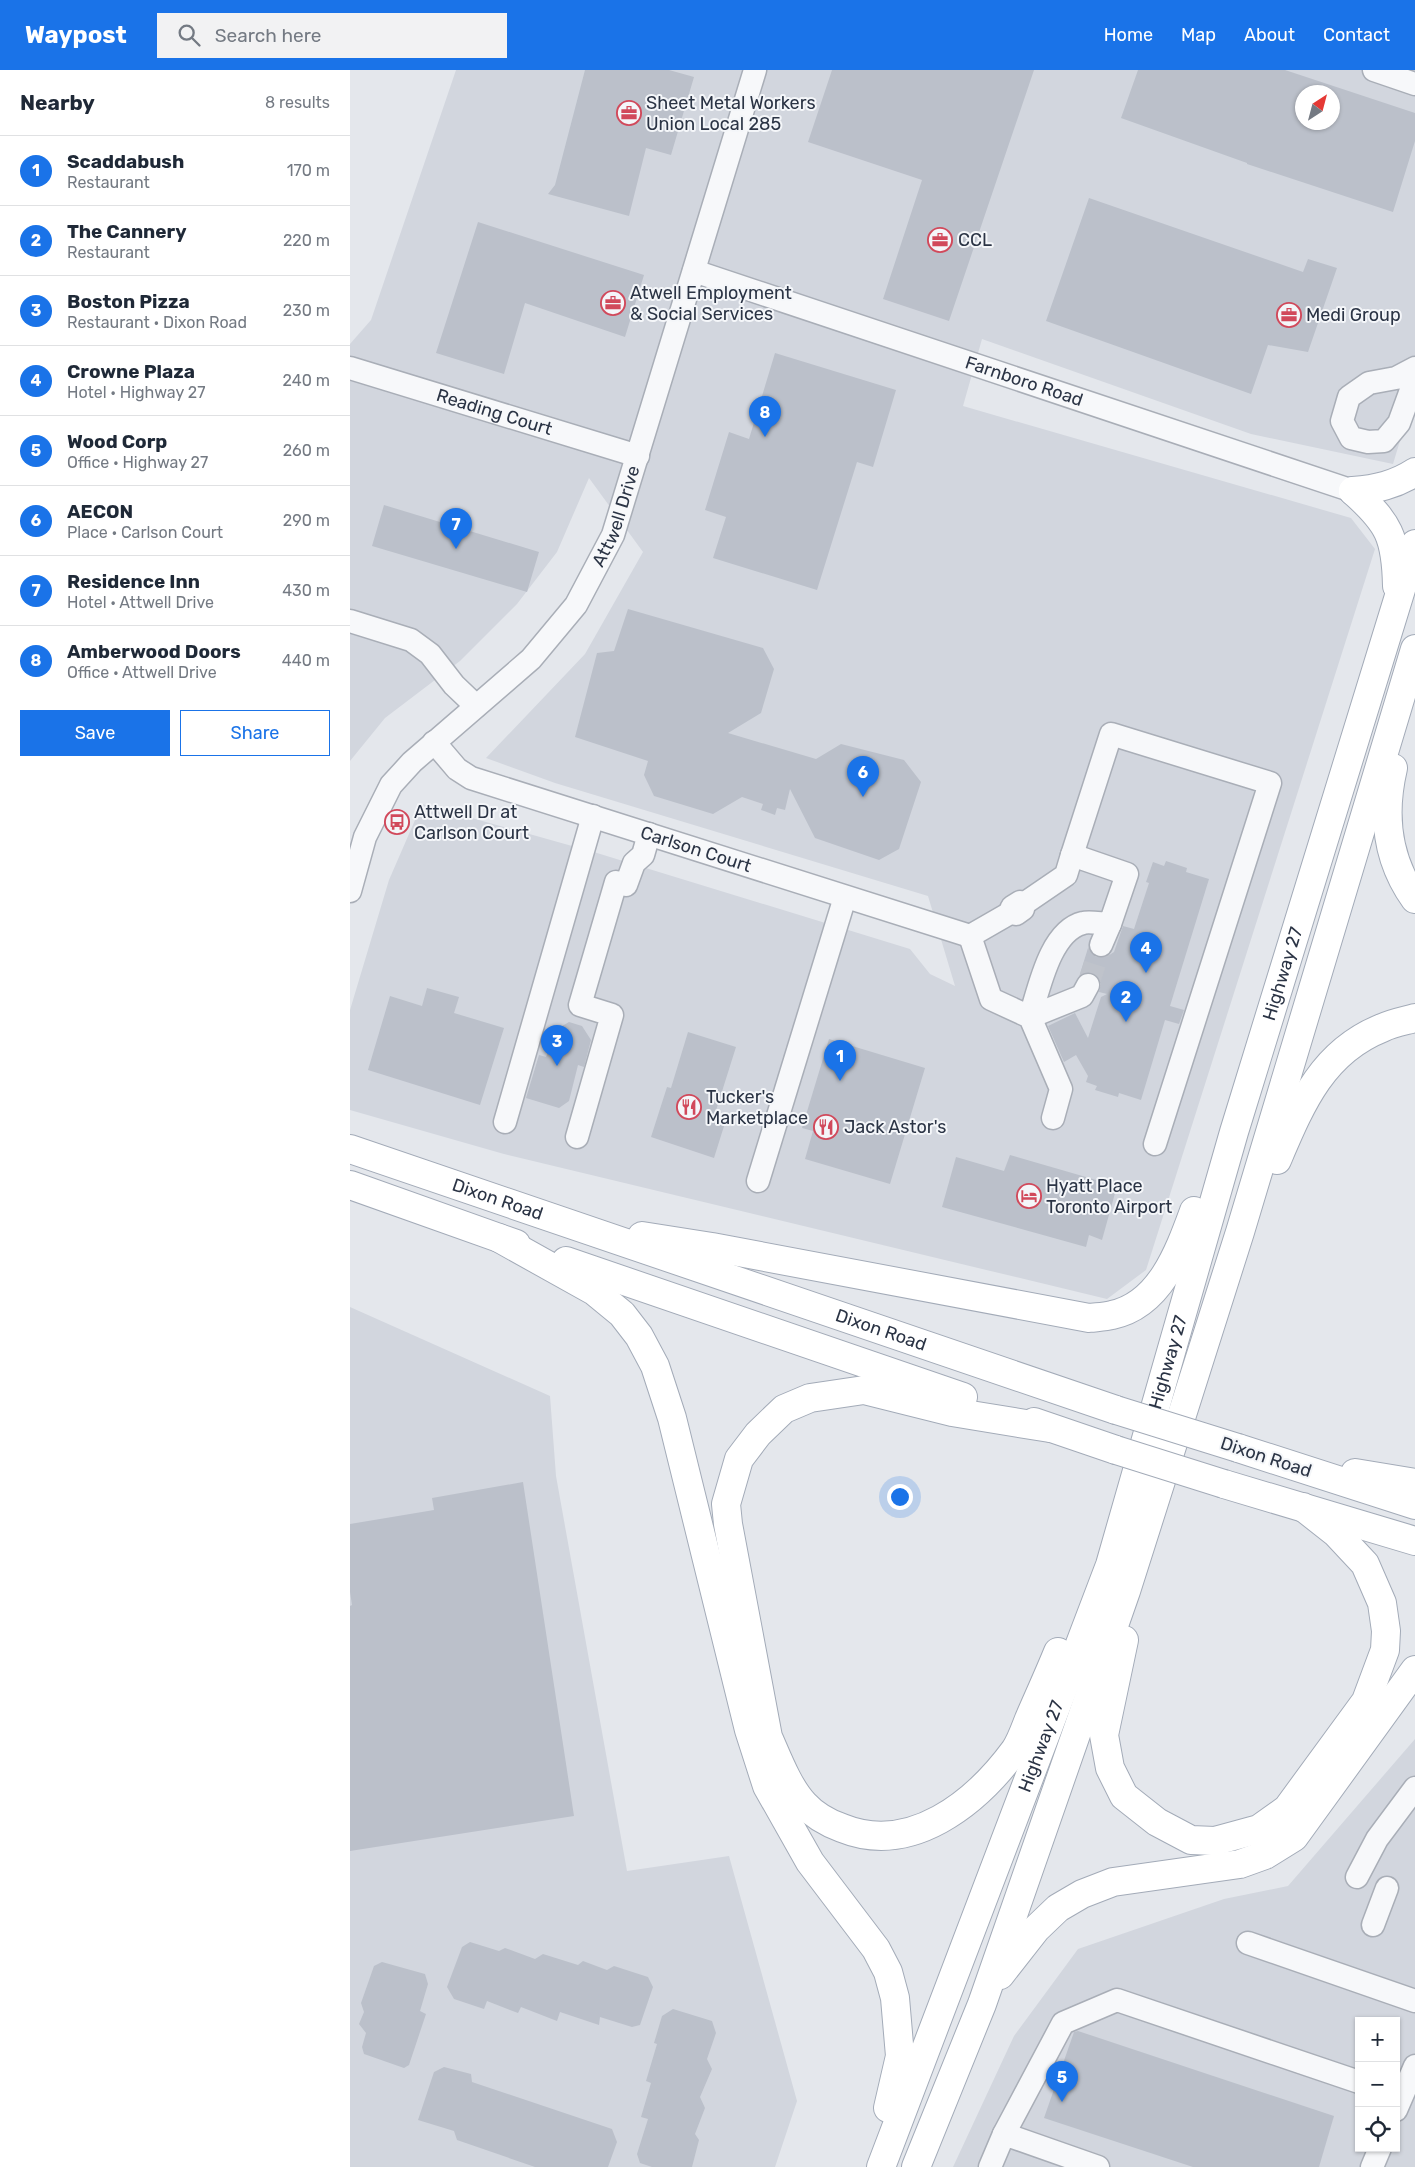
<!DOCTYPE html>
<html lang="en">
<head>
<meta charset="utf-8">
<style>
  body { margin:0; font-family:Rubik,sans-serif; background:#f2f2f3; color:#1f2937 }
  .controls { position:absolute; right:15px; bottom:15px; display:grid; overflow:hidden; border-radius:0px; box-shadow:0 1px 4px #0004 }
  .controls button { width:45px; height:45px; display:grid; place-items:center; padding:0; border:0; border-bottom:1px solid #e0e1e3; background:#fff; color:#1f2937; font:25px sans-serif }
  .compass { position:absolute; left:945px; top:15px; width:45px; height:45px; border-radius:50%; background:#fff; box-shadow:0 1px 4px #0004; rotate:36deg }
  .you { position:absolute; left:549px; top:1426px; width:18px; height:18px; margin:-12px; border:4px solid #fff; border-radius:50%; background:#1a73e8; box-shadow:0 0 0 8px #1a73e833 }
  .badge { display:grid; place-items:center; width:32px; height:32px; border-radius:50%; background:#1a73e8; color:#fff; font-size:16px; font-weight:700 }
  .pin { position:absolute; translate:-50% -41px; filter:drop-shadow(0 1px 2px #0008) }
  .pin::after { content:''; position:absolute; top:26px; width:18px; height:15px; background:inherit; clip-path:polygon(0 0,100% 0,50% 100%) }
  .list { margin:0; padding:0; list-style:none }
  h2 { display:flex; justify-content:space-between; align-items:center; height:65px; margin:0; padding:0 20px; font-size:21px }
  h2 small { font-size:16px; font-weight:400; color:#747a83 }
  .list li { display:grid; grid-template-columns:32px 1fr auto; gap:15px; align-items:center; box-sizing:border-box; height:70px; padding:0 20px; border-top:1px solid #e0e1e3 }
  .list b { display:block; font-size:19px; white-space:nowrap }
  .list p { margin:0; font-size:16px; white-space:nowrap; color:#747a83 }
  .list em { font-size:16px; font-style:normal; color:#747a83 }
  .actions { display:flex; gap:10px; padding:15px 20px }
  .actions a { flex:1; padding:11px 0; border:1px solid #1a73e8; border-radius:0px; text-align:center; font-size:18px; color:#1a73e8 }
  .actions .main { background:#1a73e8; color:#fff }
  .icon { flex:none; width:28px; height:28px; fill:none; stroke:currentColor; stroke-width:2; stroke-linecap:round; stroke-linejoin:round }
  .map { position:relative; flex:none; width:1065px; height:2097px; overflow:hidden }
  header { display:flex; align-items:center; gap:30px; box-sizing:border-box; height:70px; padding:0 25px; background:#1a73e8; color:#fff }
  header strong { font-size:24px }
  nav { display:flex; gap:28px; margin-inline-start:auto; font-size:18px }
  .search { width:350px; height:45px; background:#f2f2f3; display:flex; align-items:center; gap:12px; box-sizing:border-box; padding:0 18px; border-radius:0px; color:#747a83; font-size:19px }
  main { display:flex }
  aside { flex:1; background:#fff }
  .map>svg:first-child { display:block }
  .built { fill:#d2d6de; fill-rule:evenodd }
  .building { fill:#bbc0ca; fill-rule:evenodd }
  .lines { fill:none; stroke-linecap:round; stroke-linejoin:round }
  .minor-tunnel { stroke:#bfc3cb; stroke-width:22; stroke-dasharray:22 11; stroke-linecap:butt }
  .minor-casing { stroke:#a9aeb7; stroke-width:25 }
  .major-casing { stroke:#a3abb8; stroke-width:30 }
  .minor { stroke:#f7f8fa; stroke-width:22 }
  .major { stroke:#fff; stroke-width:28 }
  .major-bridge-casing { stroke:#a3abb8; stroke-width:30; stroke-linecap:butt }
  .major-bridge { stroke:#fff; stroke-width:28 }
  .labels { text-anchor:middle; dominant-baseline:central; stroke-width:4; stroke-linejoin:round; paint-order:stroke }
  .poi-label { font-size:18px; fill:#2b3445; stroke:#f4f6f9; text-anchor:start }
  .street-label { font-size:18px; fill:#2b3445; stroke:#f4f6f9 }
</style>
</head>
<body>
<header>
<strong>Waypost</strong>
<div class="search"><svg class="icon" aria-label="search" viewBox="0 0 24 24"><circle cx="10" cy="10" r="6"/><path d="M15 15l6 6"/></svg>Search here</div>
<nav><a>Home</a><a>Map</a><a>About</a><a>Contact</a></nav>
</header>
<main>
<aside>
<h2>Nearby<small>8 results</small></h2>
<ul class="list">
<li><span class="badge">1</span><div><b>Scaddabush</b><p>Restaurant</p></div><em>170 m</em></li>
<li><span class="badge">2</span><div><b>The Cannery</b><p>Restaurant</p></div><em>220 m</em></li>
<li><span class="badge">3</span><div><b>Boston Pizza</b><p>Restaurant · Dixon Road</p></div><em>230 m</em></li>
<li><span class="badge">4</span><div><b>Crowne Plaza</b><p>Hotel · Highway 27</p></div><em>240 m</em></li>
<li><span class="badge">5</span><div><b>Wood Corp</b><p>Office · Highway 27</p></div><em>260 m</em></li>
<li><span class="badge">6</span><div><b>AECON</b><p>Place · Carlson Court</p></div><em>290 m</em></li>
<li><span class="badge">7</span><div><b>Residence Inn</b><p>Hotel · Attwell Drive</p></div><em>430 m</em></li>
<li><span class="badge">8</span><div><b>Amberwood Doors</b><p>Office · Attwell Drive</p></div><em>440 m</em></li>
</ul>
<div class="actions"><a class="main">Save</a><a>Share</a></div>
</aside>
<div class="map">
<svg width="1065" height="2097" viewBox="0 0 1065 2097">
  <rect width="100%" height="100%" fill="#e4e7ec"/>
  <!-- built -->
  <g class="built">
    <path d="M106 0H1065V321L1043 394 901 364 632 269 613 336 1001 448 1025 479 796 1200 757 1229 154 1084 0 1040V940L39 810 72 734 247 783 560 879 580 904 605 916 578 826 205 713 136 688 235 584 293 482 239 408 207 482 167 534 110 591 35 648 0 691V274L21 250ZM952 22H982V52H952Z"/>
    <polygon points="0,1237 200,1326 206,1406 277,1801 379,1786 447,2031 425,2097 0,2097"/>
    <path d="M1065 1669V2097H603L664 1966 728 1879 874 1829 938 1816ZM1009 1951H1046V2078H1009Z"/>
  </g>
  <!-- building -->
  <g class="building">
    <polygon points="235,0 319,0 344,7 321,85 296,78 279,146 198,124 205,115"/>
    <polygon points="482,0 684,0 599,251 533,229 572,110 458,72"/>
    <path d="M788 0H935L1065 43V71L1043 142 897 94V93L771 48ZM952 22H982V52H952Z"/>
    <polygon points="739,128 953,202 958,189 987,198 958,282 918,275 901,324 696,251"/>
    <polygon points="128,152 294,205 275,267 175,233 154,304 86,283"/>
    <polygon points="425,283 546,320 523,397 507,392 467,520 363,488 376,447 355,440 379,362 399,369"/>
    <polygon points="34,435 189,482 177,522 22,476"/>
    <polygon points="278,539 413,578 424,599 411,643 378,663 466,689 491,674 554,690 571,712 549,779 529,790 465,768 440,719 435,740 427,738 425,745 411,740 413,734 392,727 363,744 304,726 294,705 298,691 225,667 247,583 264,581"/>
    <polygon points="816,791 837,798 836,802 859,809 820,936 834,940 829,954 815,950 791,1030 769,1023 768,1027 745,1020 747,1016 736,1012 738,1006 726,985 714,992 698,956 725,943 738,968 751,927 757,924 749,922 751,914 745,904 737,902 730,904 738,878 746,887 758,886 764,882 773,856 784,859 799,813 796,812 803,792 814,796"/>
    <polygon points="77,918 109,927 104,943 154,958 130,1035 18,1000 40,926 72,936"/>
    <polygon points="219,952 232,956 241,970 234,997 228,995 219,1031 209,1038 176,1028 189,985 196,987 207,959"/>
    <polygon points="338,962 386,977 363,1050 375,1053 364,1088 301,1067 317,1017 321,1018"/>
    <polygon points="479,969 575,998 540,1114 455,1089 463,1061 452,1058"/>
    <polygon points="660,1085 767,1116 752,1170 739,1165 736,1177 592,1137 606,1087 654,1101"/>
    <polygon points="173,1412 224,1746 0,1781 0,1536 2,1535 0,1522 0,1454 84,1440 82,1428"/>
    <polygon points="120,1872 149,1881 155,1878 185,1889 193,1884 228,1895 233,1891 257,1900 264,1896 298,1907 303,1917 290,1955 282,1957 250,1947 249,1955 210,1942 207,1951 171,1937 168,1943 137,1931 134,1939 104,1929 97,1917 112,1877"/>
    <polygon points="32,1892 75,1904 78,1914 70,1941 76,1944 59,1995 54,1998 14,1984 12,1977 16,1963 9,1954 14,1942 11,1933 24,1896"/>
    <polygon points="323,1939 362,1951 366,1963 357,1989 362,1999 350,2027 355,2038 345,2064 349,2070 342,2097 302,2097 290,2093 287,2084 298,2049 291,2047 301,2013 296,2011 307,1974 304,1973 312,1946"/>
    <polygon points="728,1961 984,2046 969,2097 843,2097 694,2048 724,1962"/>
    <polygon points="94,1997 121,2004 122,2012 262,2059 267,2072 258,2097 185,2097 107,2070 104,2061 68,2050 84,2002"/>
  </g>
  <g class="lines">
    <!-- minor-tunnel -->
    <polyline class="minor-tunnel" points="738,915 751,875"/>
    <defs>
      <g id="minor">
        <polyline points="1024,0 1065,14"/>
        <path id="s1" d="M344 201 1003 421"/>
        <path id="s2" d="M0 298 288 386"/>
        <polyline points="1065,298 1046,308 1019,313 999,327 992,351 1001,368 1018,372 1034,371 1049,353 1065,309"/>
        <polyline points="0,551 61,570 80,584 104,615 126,636"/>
        <path id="s3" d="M84 672 107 699 121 708 620 866"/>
        <polyline points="722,785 761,664 920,713 805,1074"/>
        <polyline points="276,815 284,793 293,785 299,764"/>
        <path id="s4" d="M0 821 15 767 41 715 62 692 181 589 226 535 263 465 405 0"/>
        <path d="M660 843 662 837 670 832 675 833 716 805 722 785 777 804 760 854C752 854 740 851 733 853 700 861 689 919 680 947"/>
        <polyline points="620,866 641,929 680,947 711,1019 703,1048"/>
        <polyline points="620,866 660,843 666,844 673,839"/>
        <polyline points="751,875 760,854"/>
        <polyline points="680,947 732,926 738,915"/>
        <polyline points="155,1052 243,746"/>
        <polyline points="227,1067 262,945 230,935 266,812"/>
        <polyline points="408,1111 495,827"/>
        <polyline points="1007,1807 1027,1769 1065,1718"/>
        <polyline points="1023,1855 1037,1818"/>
        <polyline points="898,1873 1065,1931"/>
        <polyline points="1046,2040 1065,1996"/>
        <polyline points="654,2064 713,1953 767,1930 1009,2012"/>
        <polyline points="640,2097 654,2064 748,2097"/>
        <polyline points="1022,2097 1030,2078"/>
      </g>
      <g id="major">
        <path d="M1003 421C1039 453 1046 467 1047 516"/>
        <path d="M1003 421C1026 419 1045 415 1065 402"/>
        <path d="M1043 698C1032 745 1037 790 1065 829"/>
        <path id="s5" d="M0 1079 766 1340"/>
        <path d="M927 1090C951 1034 972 982 1032 958 1042 953 1054 951 1065 948"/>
        <polyline points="0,1115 166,1174"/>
        <path d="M292 1166 362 1177 739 1248C746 1247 754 1247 762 1245 810 1235 829 1182 844 1141"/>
        <polyline points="149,1168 244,1221 272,1244 289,1266 305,1296 322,1348 399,1660 417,1716 460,1792 526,1879 538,1902 545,1928 550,1986 538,2038"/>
        <polyline points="216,1191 613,1327"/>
        <polyline points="684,1352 766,1380"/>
        <path d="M700 1358 602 1342 514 1320 460 1328 434 1339 408 1364 389 1389 376 1434 378 1454 418 1667C427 1687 438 1717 454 1734 464 1745 478 1753 492 1758 561 1786 626 1733 665 1680 671 1671 675 1659 679 1649 689 1626 699 1604 708 1582"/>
        <polyline points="888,1378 1065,1435"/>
        <polyline points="1005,1403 1065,1413"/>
        <polyline points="874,1414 1065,1471"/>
        <polyline points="774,1570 754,1665 760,1698 774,1726 807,1752 841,1770 865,1771 909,1759 937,1739 1016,1631 1035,1580 1036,1561 1032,1533 1015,1494 986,1463 953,1437"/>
        <polyline points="650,1905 686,1859 708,1838 732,1824 763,1812 890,1794 915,1785 944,1767 1065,1600"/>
        <path id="s6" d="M531 2097 760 1495 884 1062 1065 474"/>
        <polyline points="566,2097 632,1934 776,1521 890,1162 1065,579"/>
      </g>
    </defs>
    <!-- minor casing -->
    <use href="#minor" class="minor-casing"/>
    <!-- major casing -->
    <use href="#major" class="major-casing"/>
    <!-- minor -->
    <use href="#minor" class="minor"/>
    <!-- major -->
    <use href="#major" class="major"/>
    <defs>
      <g id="major-bridge">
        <polyline points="766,1340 888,1378"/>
        <polyline points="766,1380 874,1414"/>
      </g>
    </defs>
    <!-- major-bridge casing -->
    <use href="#major-bridge" class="major-bridge-casing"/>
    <!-- major-bridge -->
    <use href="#major-bridge" class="major-bridge"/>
  </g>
  <!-- icons -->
  <defs>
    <symbol id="office-ring" viewBox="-11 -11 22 22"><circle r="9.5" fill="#f4f6f9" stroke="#d1495b" stroke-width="1.5"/><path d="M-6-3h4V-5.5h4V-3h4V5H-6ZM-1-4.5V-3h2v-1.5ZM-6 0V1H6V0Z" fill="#d1495b"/></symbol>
    <symbol id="bus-ring" viewBox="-11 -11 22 22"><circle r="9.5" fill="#f4f6f9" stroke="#d1495b" stroke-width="1.5"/><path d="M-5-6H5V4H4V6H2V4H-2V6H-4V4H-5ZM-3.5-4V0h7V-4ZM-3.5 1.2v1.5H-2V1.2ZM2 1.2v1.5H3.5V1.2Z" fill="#d1495b"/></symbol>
    <symbol id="restaurant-ring" viewBox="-11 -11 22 22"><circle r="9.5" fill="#f4f6f9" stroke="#d1495b" stroke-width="1.5"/><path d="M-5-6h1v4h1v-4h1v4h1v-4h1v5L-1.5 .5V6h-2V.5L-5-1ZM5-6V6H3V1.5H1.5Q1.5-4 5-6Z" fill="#d1495b"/></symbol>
    <symbol id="hotel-ring" viewBox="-11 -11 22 22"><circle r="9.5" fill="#f4f6f9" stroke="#d1495b" stroke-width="1.5"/><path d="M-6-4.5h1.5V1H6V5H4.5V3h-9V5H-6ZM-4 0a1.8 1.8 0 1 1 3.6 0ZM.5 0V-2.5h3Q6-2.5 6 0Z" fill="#d1495b"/></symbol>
  </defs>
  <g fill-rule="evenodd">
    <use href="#office-ring" x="265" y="29" width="28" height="28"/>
    <use href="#office-ring" x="576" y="156" width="28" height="28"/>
    <use href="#office-ring" x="249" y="219" width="28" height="28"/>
    <use href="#office-ring" x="925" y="231" width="28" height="28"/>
    <use href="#bus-ring" x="33" y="738" width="28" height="28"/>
    <use href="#restaurant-ring" x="325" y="1023" width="28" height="28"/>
    <use href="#restaurant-ring" x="462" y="1043" width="28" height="28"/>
    <use href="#hotel-ring" x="665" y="1112" width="28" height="28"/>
  </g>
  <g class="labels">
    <!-- poi labels -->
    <g class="poi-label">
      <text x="296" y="33">Sheet Metal Workers<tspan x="296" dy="21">Union Local 285</tspan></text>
      <text x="608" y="170">CCL</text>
      <text x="280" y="223">Atwell Employment<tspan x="280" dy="21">&amp; Social Services</tspan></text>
      <text x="956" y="245">Medi Group</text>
      <text x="64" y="742">Attwell Dr at<tspan x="64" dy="21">Carlson Court</tspan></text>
      <text x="356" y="1027">Tucker's<tspan x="356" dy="21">Marketplace</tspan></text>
      <text x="494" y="1057">Jack Astor's</text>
      <text x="696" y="1116">Hyatt Place<tspan x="696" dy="21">Toronto Airport</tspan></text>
    </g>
    <!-- street labels -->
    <g class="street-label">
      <text stroke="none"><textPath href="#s1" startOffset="348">Farnboro Road</textPath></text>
      <text stroke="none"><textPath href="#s2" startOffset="151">Reading Court</textPath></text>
      <text stroke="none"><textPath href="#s4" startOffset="471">Attwell Drive</textPath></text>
      <text stroke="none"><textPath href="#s3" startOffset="288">Carlson Court</textPath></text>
      <text stroke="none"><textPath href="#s6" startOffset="1260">Highway 27</textPath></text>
      <text stroke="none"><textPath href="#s5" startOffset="156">Dixon Road</textPath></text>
      <text stroke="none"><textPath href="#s5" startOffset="561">Dixon Road</textPath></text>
      <text stroke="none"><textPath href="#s6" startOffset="855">Highway 27</textPath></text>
      <text transform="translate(916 1387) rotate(18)">Dixon Road</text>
      <text stroke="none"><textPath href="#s6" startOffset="450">Highway 27</textPath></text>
    </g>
  </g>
</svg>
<div class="controls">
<button>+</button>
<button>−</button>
<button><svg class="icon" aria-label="locate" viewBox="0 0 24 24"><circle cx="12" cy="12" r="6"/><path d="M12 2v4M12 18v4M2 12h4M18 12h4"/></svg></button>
</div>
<svg class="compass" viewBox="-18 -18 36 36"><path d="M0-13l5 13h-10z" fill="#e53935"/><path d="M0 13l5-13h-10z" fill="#747a83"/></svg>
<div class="you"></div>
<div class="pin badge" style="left:490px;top:1011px">1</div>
<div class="pin badge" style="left:776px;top:952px">2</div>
<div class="pin badge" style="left:207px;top:996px">3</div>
<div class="pin badge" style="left:796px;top:903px">4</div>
<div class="pin badge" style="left:712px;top:2032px">5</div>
<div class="pin badge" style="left:513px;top:727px">6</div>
<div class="pin badge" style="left:106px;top:479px">7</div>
<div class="pin badge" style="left:415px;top:367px">8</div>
</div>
</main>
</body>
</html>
